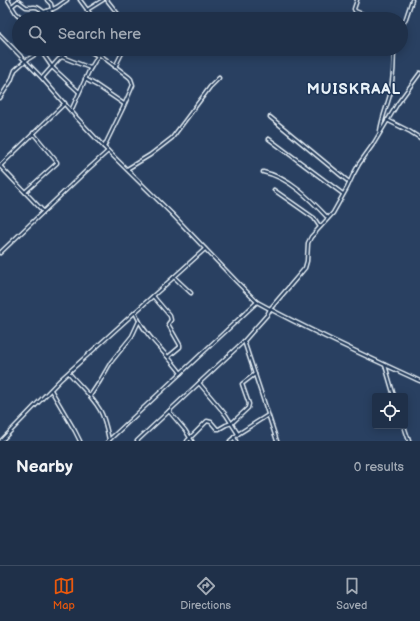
<!DOCTYPE html>
<html lang="en">
<head>
<meta charset="utf-8">
<style>
  body { margin:0; font-family:"Balsamiq Sans",sans-serif; background:#273850; color:#f1f3f6 }
  .controls { position:absolute; right:12px; bottom:12px; display:grid; overflow:hidden; border-radius:4px; box-shadow:0 2px 10px #0003 }
  .controls button { width:36px; height:36px; display:grid; place-items:center; padding:0; border:0; border-bottom:1px solid #3c4b61; background:#1f3049; color:#f1f3f6; font:20px sans-serif }
  .list { margin:0; padding:0; list-style:none }
  h2 { display:flex; justify-content:space-between; align-items:center; height:52px; margin:0; padding:0 16px; font-size:17px }
  h2 small { font-size:13px; font-weight:400; color:#a1a9b4 }
  .icon { flex:none; width:22px; height:22px; fill:none; stroke:currentColor; stroke-width:2; stroke-linecap:round; stroke-linejoin:round }
  .map { position:relative; flex:none; width:420px; height:441px; overflow:hidden }
  .search { position:absolute; background:#1f3049; box-shadow:0 2px 10px #0003; left:12px; right:12px; top:12px; height:44px; display:flex; align-items:center; gap:10px; box-sizing:border-box; padding:0 14px; border-radius:22px; color:#a1a9b4; font-size:15px }
  .sheet { height:124px; background:#1f3049 }
  nav { display:flex; justify-content:space-around; align-items:center; box-sizing:border-box; height:56px; border-top:1px solid #3c4b61; background:#1f3049; font-size:11px; color:#a1a9b4 }
  nav a { display:grid; justify-items:center; gap:2px }
  nav .on { color:#ea580c }
  .map>svg:first-child { display:block }
  .lines { fill:none; stroke-linecap:round; stroke-linejoin:round }
  .minor-casing { stroke:#e8f1f8; stroke-width:5 }
  .minor { stroke:#1d3557; stroke-width:2 }
  .labels { text-anchor:middle; dominant-baseline:central; stroke-width:3; stroke-linejoin:round; paint-order:stroke }
  .district-label { font-size:15px; font-weight:bold; letter-spacing:1px; fill:#e8f1f8; stroke:#1d3557 }
</style>
</head>
<body>
<div class="map">
<svg width="420" height="441" viewBox="0 0 420 441">
  <rect width="100%" height="100%" fill="#294061"/>
  <filter id="ink" filterUnits="userSpaceOnUse"><feTurbulence type="fractalNoise" baseFrequency=".025" numOctaves="2"/><feDisplacementMap in="SourceGraphic" scale="8" xChannelSelector="R" yChannelSelector="G"/><feConvolveMatrix kernelMatrix="1 2 1 2 8 2 1 2 1" color-interpolation-filters="sRGB"/></filter>
  <g filter="url(#ink)">
    <g class="lines">
      <defs>
        <g id="minor">
          <polyline points="8,0 16,13 23,19"/>
          <polyline points="80,0 94,19"/>
          <polyline points="107,0 118,14 118,16 117,19"/>
          <polyline points="357,0 354,9 355,11 375,19"/>
          <path d="M12 6 18 1 26 7C37 8 34 4 44 12L52 9 51 4 47 0"/>
          <polyline points="53,9 57,7 67,0"/>
          <polyline points="87,10 103,0"/>
          <polyline points="49,11 56,19"/>
          <polyline points="401,28 406,18 412,0"/>
          <polyline points="0,35 42,78 77,118 104,147 172,214 237,282 257,302"/>
          <polyline points="86,49 98,56"/>
          <polyline points="41,51 52,67 79,92"/>
          <polyline points="99,54 129,77 131,79 133,85 123,108 104,147"/>
          <polyline points="63,56 68,49"/>
          <polyline points="115,67 124,49"/>
          <polyline points="42,78 59,59 62,57 90,68"/>
          <polyline points="85,79 96,85 124,104"/>
          <polyline points="0,98 11,81 15,70 25,61 44,49"/>
          <polyline points="71,111 89,71 102,49"/>
          <polyline points="270,117 349,182"/>
          <polyline points="387,120 409,131 420,138"/>
          <path d="M380 131C382 117 388 104 391 91 393 77 394 63 394 49"/>
          <polyline points="269,139 343,194"/>
          <polyline points="0,166 65,103"/>
          <polyline points="0,166 43,211"/>
          <polyline points="127,169 150,155 172,138 210,87 219,78"/>
          <path d="M263 172C289 177 311 200 328 218"/>
          <polyline points="274,190 314,218 320,227"/>
          <polyline points="25,192 57,163 57,162 33,133"/>
          <polyline points="0,253 86,171 108,151"/>
          <polyline points="174,277 191,293"/>
          <polyline points="153,296 170,316 171,320 168,324 180,345 180,347 168,357"/>
          <path d="M135 312C145 337 166 352 181 373"/>
          <polyline points="244,341 277,441"/>
          <polyline points="385,365 394,396"/>
          <path d="M69 373C79 385 92 396 100 410 105 419 107 430 109 440"/>
          <polyline points="199,383 226,415 238,434"/>
          <polyline points="51,390 75,431 80,441"/>
          <polyline points="90,396 100,381 111,362 132,336 139,321"/>
          <polyline points="169,411 185,430 192,441"/>
          <polyline points="404,426 409,441"/>
          <polyline points="234,437 236,441"/>
          <polyline points="1,441 60,380 205,249"/>
          <polyline points="108,441 257,302 270,309 294,281 305,268 307,261 308,243 311,237 333,213 347,188 353,175 359,164 374,143 398,103 420,73"/>
          <path d="M137 441 244 341 267 315 270 309C319 335 370 358 420 381"/>
          <polyline points="187,441 207,421 211,422 217,429 219,429 226,425 232,423 248,408 249,404 242,384 255,374"/>
          <polyline points="230,441 238,434 268,415"/>
        </g>
      </defs>
      <!-- minor casing -->
      <use href="#minor" class="minor-casing"/>
      <!-- minor -->
      <use href="#minor" class="minor"/>
    </g>
  </g>
  <g class="labels">
    <!-- district labels -->
    <g class="district-label">
      <text x="354" y="89">MUISKRAAL</text>
    </g>
  </g>
</svg>
<div class="controls">
<button><svg class="icon" aria-label="locate" viewBox="0 0 24 24"><circle cx="12" cy="12" r="6"/><path d="M12 2v4M12 18v4M2 12h4M18 12h4"/></svg></button>
</div>
<div class="search"><svg class="icon" aria-label="search" viewBox="0 0 24 24"><circle cx="10" cy="10" r="6"/><path d="M15 15l6 6"/></svg>Search here</div>
</div>
<section class="sheet">
<h2>Nearby<small>0 results</small></h2>
<ul class="list">
</ul>
</section>
<nav>
<a class="on"><svg class="icon" aria-label="map" viewBox="0 0 24 24"><path d="M3 6l6-2 6 2 6-2v14l-6 2-6-2-6 2zM9 4v14M15 6v14"/></svg>Map</a>
<a><svg class="icon" aria-label="directions" viewBox="0 0 24 24"><path d="M12 3l9 9-9 9-9-9zM9 14v-3h6M13 9l2 2-2 2"/></svg>Directions</a>
<a><svg class="icon" aria-label="saved" viewBox="0 0 24 24"><path d="M7 4h10v16l-5-4-5 4z"/></svg>Saved</a>
</nav>
</body>
</html>
